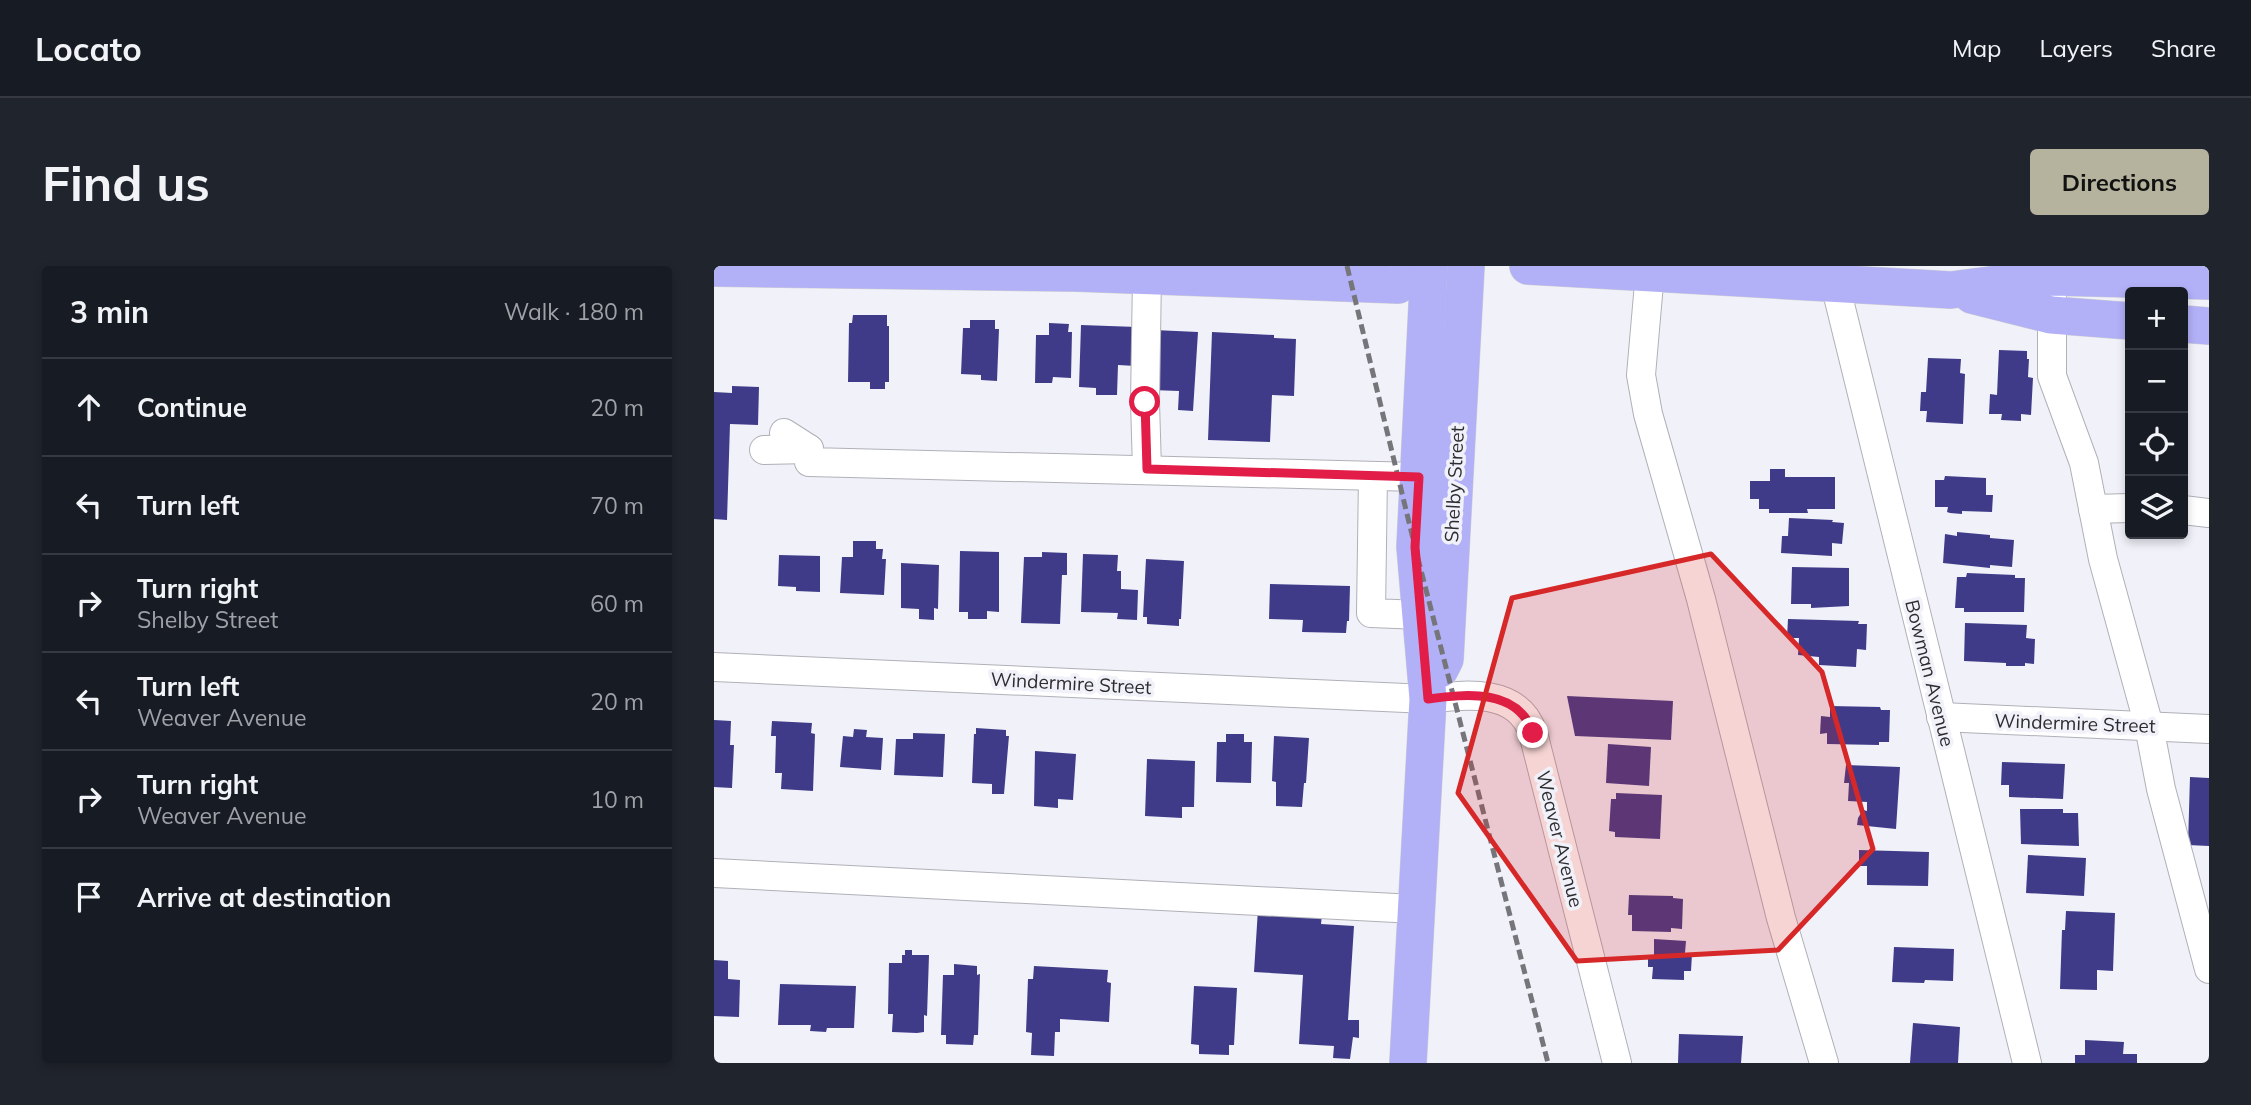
<!DOCTYPE html>
<html lang="en">
<head>
<meta charset="utf-8">
<style>
  body { margin:0; font-family:Mulish,sans-serif; background:#20242c; color:#f1f3f6 }
  .controls { position:absolute; right:21px; top:21px; display:grid; overflow:hidden; border-radius:7px; box-shadow:0 4px 10px #0003 }
  .controls button { width:63px; height:63px; display:grid; place-items:center; padding:0; border:0; border-bottom:2px solid #363941; background:#171b24; color:#f1f3f6; font:35px sans-serif }
  .stop { position:absolute; width:21px; height:21px; margin:-16px; border:5px solid #e11d48; border-radius:50%; background:#fff }
  .stop.end { background:#e11d48; border-color:#fff; box-shadow:0 2px 7px #0008 }
  .list { margin:0; padding:0; list-style:none }
  h2 { display:flex; justify-content:space-between; align-items:center; height:91px; margin:0; padding:0 28px; font-size:30px }
  h2 small { font-size:23px; font-weight:400; color:#9ea1a6 }
  .list li { display:grid; grid-template-columns:46px 1fr auto; gap:21px; align-items:center; box-sizing:border-box; height:98px; padding:0 28px; border-top:2px solid #363941 }
  .list b { display:block; font-size:26px; white-space:nowrap }
  .list p { margin:0; font-size:23px; white-space:nowrap; color:#9ea1a6 }
  .list em { font-size:23px; font-style:normal; color:#9ea1a6 }
  .icon { flex:none; width:38px; height:38px; fill:none; stroke:currentColor; stroke-width:2; stroke-linecap:round; stroke-linejoin:round }
  .map { position:relative; flex:none; width:1495px; height:797px; overflow:hidden; border-radius:7px }
  header { display:flex; align-items:center; gap:42px; box-sizing:border-box; height:98px; padding:0 35px; background:#171b24; border-bottom:2px solid #363941 }
  header strong { font-size:33px }
  nav { display:flex; gap:38px; margin-inline-start:auto; font-size:24px }
  .intro { display:flex; align-items:center; justify-content:space-between; box-sizing:border-box; height:168px; padding:0 42px }
  h1 { margin:0; font-size:49px }
  .button { padding:18px 32px; border-radius:7px; background:#b5b29d; color:#111; font-size:24px; font-weight:700 }
  main { display:flex; gap:42px; padding:0 42px }
  aside { flex:1; background:#171b24; border-radius:7px; box-shadow:0 4px 10px #0003 }
  .map>svg:first-child { display:block }
  .building { fill:#3f3b89 }
  .lines { fill:none; stroke-linecap:round; stroke-linejoin:round }
  .minor-casing { stroke:#b0b1b8; stroke-width:30 }
  .major-casing { stroke:#d1d1d1; stroke-width:38 }
  .minor { stroke:#fff; stroke-width:28 }
  .major { stroke:#b2b0f7; stroke-width:37 }
  .rail { stroke:#75757a; stroke-width:5; stroke-dasharray:10 5; stroke-linecap:butt }
  .route { stroke:#e11d48; stroke-width:9 }
  .marked { fill:#d62828; fill-opacity:0.2; stroke:#d62828; stroke-width:5; stroke-linejoin:round }
  .labels { text-anchor:middle; dominant-baseline:central; stroke-width:7; stroke-linejoin:round; paint-order:stroke }
  .street-label { font-size:19px; fill:#2d2d30; stroke:#f0f1f9 }
</style>
</head>
<body>
<header>
<strong>Locato</strong>
<nav><a>Map</a><a>Layers</a><a>Share</a></nav>
</header>
<div class="intro"><h1>Find us</h1><a class="button">Directions</a></div>
<main>
<aside>
<h2>3 min<small>Walk · 180 m</small></h2>
<ul class="list">
<li><svg class="icon" aria-label="ahead" viewBox="0 0 24 24"><path d="M12 20V5M6 11l6-6 6 6"/></svg><div><b>Continue</b></div><em>20 m</em></li>
<li><svg class="icon" aria-label="left" viewBox="0 0 24 24"><path d="M17 20v-9H6M10 6l-5 5 5 5"/></svg><div><b>Turn left</b></div><em>70 m</em></li>
<li><svg class="icon" aria-label="right" viewBox="0 0 24 24"><path d="M7 20v-9h11M14 6l5 5-5 5"/></svg><div><b>Turn right</b><p>Shelby Street</p></div><em>60 m</em></li>
<li><svg class="icon" aria-label="left" viewBox="0 0 24 24"><path d="M17 20v-9H6M10 6l-5 5 5 5"/></svg><div><b>Turn left</b><p>Weaver Avenue</p></div><em>20 m</em></li>
<li><svg class="icon" aria-label="right" viewBox="0 0 24 24"><path d="M7 20v-9h11M14 6l5 5-5 5"/></svg><div><b>Turn right</b><p>Weaver Avenue</p></div><em>10 m</em></li>
<li><svg class="icon" aria-label="arrive" viewBox="0 0 24 24"><path d="M6 21V4h12l-3 4 3 4H6"/></svg><div><b>Arrive at destination</b></div></li>
</ul>
</aside>
<div class="map">
<svg width="1495" height="797" viewBox="0 0 1495 797">
  <rect width="100%" height="100%" fill="#f0f1f9"/>
  <!-- building -->
  <g class="building">
    <polygon points="139,49 173,49 173,60 175,60 175,116 171,116 171,123 156,123 156,116 134,116 135,57 138,57"/>
    <polygon points="256,54 281,54 281,63 285,63 283,115 267,114 267,109 247,108 249,62 256,62"/>
    <polygon points="335,57 355,58 354,66 358,66 357,112 339,111 338,117 321,117 322,69 335,69"/>
    <polygon points="367,59 423,61 422,100 404,99 403,129 382,129 382,122 365,121"/>
    <polygon points="440,64 484,66 479,145 464,144 465,125 438,124"/>
    <polygon points="498,66 560,69 560,72 582,73 580,130 558,129 556,176 494,174"/>
    <polygon points="1285,84 1313,85 1313,93 1315,93 1314,111 1319,112 1317,149 1307,148 1307,155 1287,154 1288,148 1275,148 1276,128 1283,129"/>
    <polygon points="1214,92 1247,93 1246,107 1251,108 1249,158 1212,156 1213,145 1206,145 1207,126 1212,126"/>
    <polygon points="18,120 45,121 44,159 16,158 13,254 0,253 0,126 18,127"/>
    <polygon points="1056,203 1071,203 1071,211 1121,211 1121,243 1093,243 1094,247 1055,247 1055,243 1045,243 1045,233 1036,233 1036,215 1056,215"/>
    <polygon points="1231,210 1272,212 1272,229 1279,229 1278,246 1248,245 1248,248 1236,247 1233,246 1234,241 1221,241 1221,214 1230,214"/>
    <polygon points="1075,252 1119,254 1118,256 1130,257 1128,278 1118,277 1118,290 1067,287 1068,270 1074,270"/>
    <polygon points="1243,266 1276,269 1276,272 1300,274 1298,301 1276,299 1276,302 1229,297 1231,268 1243,270"/>
    <polygon points="139,275 162,275 162,283 169,283 168,293 172,293 170,329 126,327 128,291 139,291"/>
    <polygon points="246,285 285,286 285,346 273,345 273,353 254,353 254,346 245,346"/>
    <polygon points="328,286 353,287 353,309 348,309 346,358 307,357 310,291 328,291"/>
    <polygon points="369,288 404,289 403,305 407,305 407,323 424,324 423,354 403,353 404,347 367,346"/>
    <polygon points="65,289 106,290 106,326 82,325 82,321 64,320"/>
    <polygon points="432,293 470,295 467,353 465,353 465,360 433,358 433,351 429,351"/>
    <polygon points="187,297 225,299 224,343 220,342 220,354 205,353 205,343 187,342"/>
    <polygon points="1078,301 1135,302 1135,340 1097,342 1097,338 1077,338"/>
    <polygon points="1253,307 1301,309 1301,312 1311,312 1310,346 1250,346 1250,342 1241,342 1243,311 1252,311"/>
    <polygon points="556,318 636,320 635,355 633,355 632,367 588,366 589,354 555,353"/>
    <polygon points="1074,353 1145,355 1144,358 1153,358 1152,384 1143,383 1142,401 1105,399 1105,391 1084,389 1085,372 1073,372"/>
    <polygon points="1251,357 1313,359 1312,372 1321,373 1320,398 1311,397 1311,400 1292,400 1292,397 1250,395"/>
    <polygon points="853,430 959,435 957,474 861,470"/>
    <polygon points="1116,440 1166,441 1167,444 1176,444 1175,476 1165,476 1165,479 1113,478 1113,467 1106,468 1107,450 1116,451"/>
    <polygon points="0,454 17,455 16,479 20,479 18,522 0,521"/>
    <polygon points="58,455 98,457 97,467 101,468 99,525 67,523 68,507 61,507 62,470 57,470"/>
    <polygon points="262,462 292,464 292,470 295,470 290,528 278,528 278,518 258,517 260,468 262,468"/>
    <polygon points="140,463 153,464 152,471 169,472 167,504 126,501 129,470 139,471"/>
    <polygon points="199,467 231,468 229,511 180,509 182,473 199,473"/>
    <polygon points="512,468 530,468 530,476 538,476 537,517 502,516 503,476 512,476"/>
    <polygon points="560,470 595,472 592,517 590,517 588,541 562,540 562,516 558,515"/>
    <polygon points="894,478 937,481 935,520 892,517"/>
    <polygon points="321,485 362,488 359,534 344,533 344,542 320,540"/>
    <polygon points="433,493 481,495 480,541 468,541 468,552 431,550"/>
    <polygon points="1288,496 1351,498 1349,533 1295,531 1295,519 1287,519"/>
    <polygon points="1132,499 1186,501 1182,563 1143,559 1144,552 1149,544 1153,545 1153,536 1134,535 1135,517 1130,517"/>
    <polygon points="1476,511 1495,512 1495,580 1474,579"/>
    <polygon points="902,527 948,529 946,573 901,571 901,566 895,565 897,533 902,533"/>
    <polygon points="1306,543 1349,543 1349,547 1364,547 1365,580 1307,578"/>
    <polygon points="1145,584 1215,586 1214,620 1153,619 1153,600 1145,600"/>
    <polygon points="1314,589 1372,592 1370,630 1312,627"/>
    <polygon points="915,629 959,630 959,632 969,633 968,663 957,662 957,666 918,665 918,649 914,649"/>
    <polygon points="544,643 608,648 607,658 640,660 634,754 645,754 645,772 639,771 636,793 619,792 620,780 585,778 589,709 540,706"/>
    <polygon points="1352,645 1401,647 1399,705 1383,704 1383,724 1346,723 1348,664 1351,664"/>
    <polygon points="940,673 972,675 971,687 978,688 977,705 970,705 970,714 938,713 939,701 934,701 934,691 940,691"/>
    <polygon points="1180,681 1240,683 1239,715 1211,714 1210,717 1178,716"/>
    <polygon points="191,684 198,684 198,689 215,689 213,750 210,749 210,766 203,767 178,766 179,748 174,748 175,697 188,697 188,689 191,689"/>
    <polygon points="0,694 14,695 14,713 26,714 25,751 0,750"/>
    <polygon points="240,698 263,700 263,709 266,708 264,769 260,769 259,779 232,778 232,769 227,769 229,709 240,709"/>
    <polygon points="320,700 394,704 393,716 397,717 395,756 346,753 346,766 341,766 340,790 317,789 318,767 312,766 314,713 319,713"/>
    <polygon points="66,718 142,720 140,762 113,762 112,766 96,765 97,759 64,759"/>
    <polygon points="480,720 523,722 520,779 515,779 515,789 485,788 485,779 477,778"/>
    <polygon points="1199,757 1246,761 1244,797 1196,797"/>
    <polygon points="965,768 1029,770 1027,797 964,797"/>
    <polygon points="1371,774 1410,776 1409,788 1423,788 1423,797 1361,797 1361,789 1371,789"/>
  </g>
  <g class="lines">
    <defs>
      <g id="minor">
        <polyline points="936,6 927,109 934,148 987,333 1067,652 1110,797"/>
        <polyline points="433,10 431,136 433,203"/>
        <polyline points="1121,18 1313,797"/>
        <polyline points="1338,32 1338,110 1370,197 1389,293 1435,460 1447,523 1495,703"/>
        <polyline points="70,167 95,183 95,196 704,211"/>
        <polyline points="50,184 95,183"/>
        <polyline points="659,210 657,347 707,349"/>
        <polyline points="1379,243 1416,242"/>
        <polyline points="1469,244 1495,247"/>
        <path d="M0 401 714 433C752 428 804 422 819 467L903 797"/>
        <polyline points="1227,451 1495,463"/>
        <polyline points="0,607 701,643"/>
      </g>
      <g id="major">
        <polyline points="814,0 1237,24 1339,11 1495,15"/>
        <polyline points="0,2 362,7 684,19 710,0"/>
        <polyline points="1258,29 1337,49 1416,55"/>
        <polyline points="1469,58 1495,60"/>
        <polyline points="726,403 731,393 752,0"/>
        <polyline points="694,797 714,433 701,281 715,0"/>
      </g>
    </defs>
    <!-- minor casing -->
    <use href="#minor" class="minor-casing"/>
    <!-- major casing -->
    <use href="#major" class="major-casing"/>
    <!-- minor -->
    <use href="#minor" class="minor"/>
    <!-- major -->
    <use href="#major" class="major"/>
    <!-- rail -->
    <polyline class="rail" points="633,0 701,281 834,797"/>
  </g>
  <g class="lines">
    <!-- route -->
    <path class="route" d="M431 136 433 203 705 211 701 281 714 433C752 428 804 422 819 467"/>
  </g>
  <!-- marked area -->
  <path class="marked" d="M997 288 1108 406 1159 583 1064 684 863 695 744 527 798 332Z"/>
  <g class="labels">
    <!-- street labels -->
    <g class="street-label">
      <text transform="translate(740 218) rotate(-87)">Shelby Street</text>
      <text transform="translate(1216 407) rotate(76)">Bowman Avenue</text>
      <text transform="translate(357 417) rotate(3)">Windermire Street</text>
      <text transform="translate(1361 457) rotate(2)">Windermire Street</text>
      <text transform="translate(846 573) rotate(76)">Weaver Avenue</text>
    </g>
  </g>
</svg>
<div class="controls">
<button>+</button>
<button>−</button>
<button><svg class="icon" aria-label="locate" viewBox="0 0 24 24"><circle cx="12" cy="12" r="6"/><path d="M12 2v4M12 18v4M2 12h4M18 12h4"/></svg></button>
<button><svg class="icon" aria-label="layers" viewBox="0 0 24 24"><path d="M12 4l9 5-9 5-9-5zM3 14l9 5 9-5"/></svg></button>
</div>
<div class="stop" style="left:431px;top:136px"></div>
<div class="stop end" style="left:819px;top:467px"></div>
</div>
</main>
</body>
</html>
